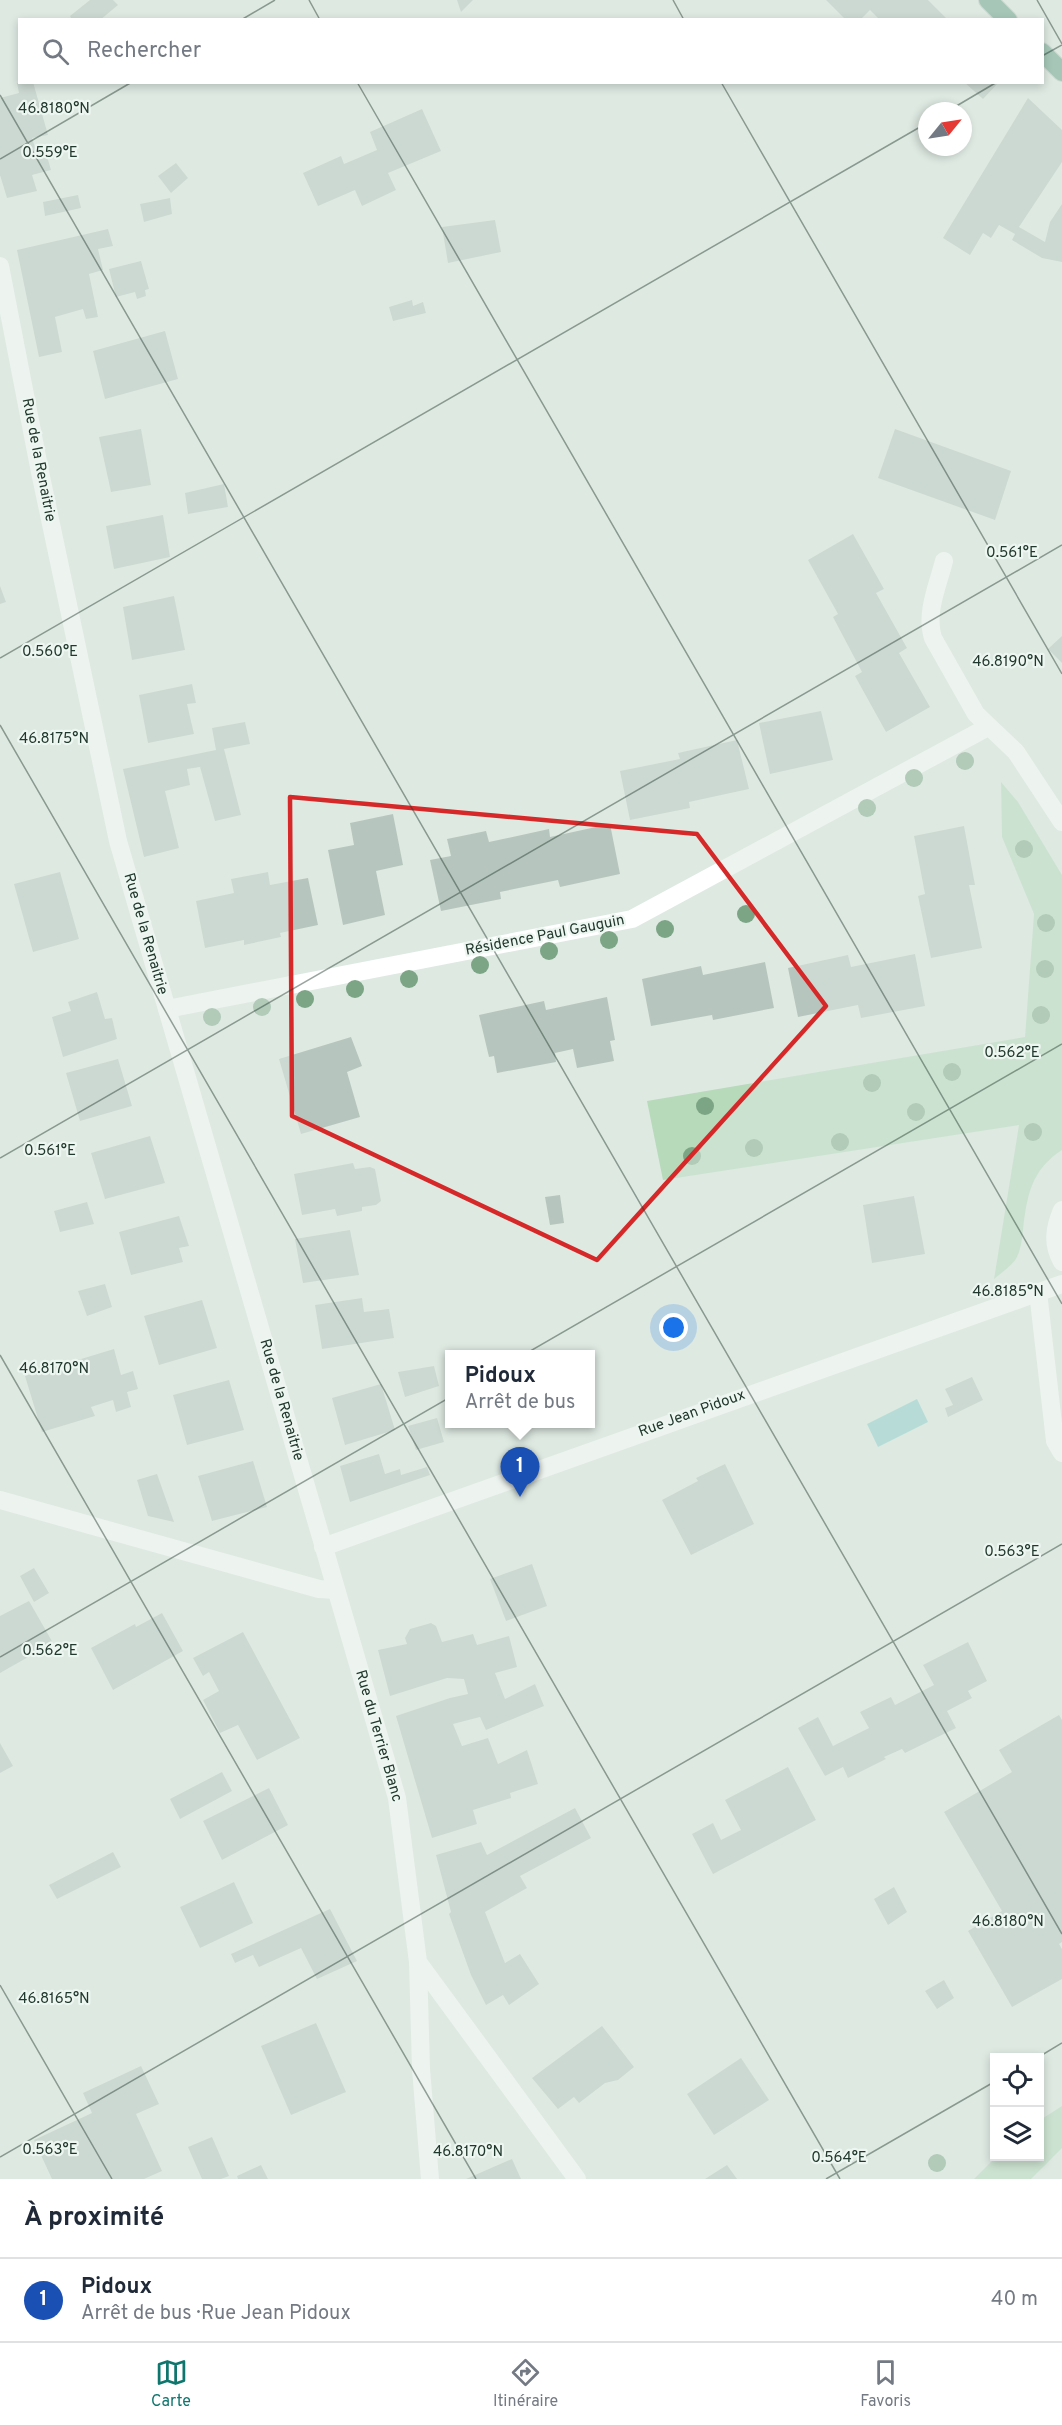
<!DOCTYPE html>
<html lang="fr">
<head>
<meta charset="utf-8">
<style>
  body { margin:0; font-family:Overpass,sans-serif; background:#f2f2f3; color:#1f2937 }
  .controls { position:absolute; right:18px; bottom:18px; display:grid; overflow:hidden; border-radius:0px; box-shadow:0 3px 9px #0003 }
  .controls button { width:54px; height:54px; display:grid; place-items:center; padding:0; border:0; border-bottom:2px solid #e0e1e3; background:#fff; color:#1f2937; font:30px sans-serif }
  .compass { position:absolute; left:918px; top:102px; width:54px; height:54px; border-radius:50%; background:#fff; box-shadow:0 3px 9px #0003; rotate:60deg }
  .you { position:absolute; left:674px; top:1328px; width:21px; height:21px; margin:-15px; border:4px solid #fff; border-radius:50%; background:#1a73e8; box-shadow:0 0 0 9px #1a73e833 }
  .badge { display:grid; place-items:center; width:39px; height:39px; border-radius:50%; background:#0f766e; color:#fff; font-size:20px; font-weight:700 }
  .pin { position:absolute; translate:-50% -50px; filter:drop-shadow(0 2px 3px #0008) }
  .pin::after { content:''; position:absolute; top:32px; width:21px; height:18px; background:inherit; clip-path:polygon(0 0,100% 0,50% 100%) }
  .popup { position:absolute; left:445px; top:1350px; width:150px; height:78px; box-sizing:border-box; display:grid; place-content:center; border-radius:0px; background:#fff; filter:drop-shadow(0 2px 4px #0005); font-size:20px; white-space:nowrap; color:#747a83 }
  .popup b { font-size:22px; color:#1f2937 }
  .popup::after { content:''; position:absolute; left:50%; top:100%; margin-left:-12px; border:12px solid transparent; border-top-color:#fff }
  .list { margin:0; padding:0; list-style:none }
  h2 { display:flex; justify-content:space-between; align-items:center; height:78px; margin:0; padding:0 24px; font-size:26px }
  h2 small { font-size:20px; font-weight:400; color:#747a83 }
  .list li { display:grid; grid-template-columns:39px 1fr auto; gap:18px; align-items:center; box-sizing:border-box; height:84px; padding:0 24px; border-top:2px solid #e0e1e3 }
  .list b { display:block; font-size:22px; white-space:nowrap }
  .list p { margin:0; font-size:20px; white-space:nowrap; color:#747a83 }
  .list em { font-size:20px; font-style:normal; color:#747a83 }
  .icon { flex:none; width:33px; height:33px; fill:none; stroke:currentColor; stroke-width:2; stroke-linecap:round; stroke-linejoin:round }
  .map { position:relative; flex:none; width:1062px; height:2179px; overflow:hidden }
  .search { position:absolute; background:#fff; box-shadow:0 3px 9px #0003; left:18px; right:18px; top:18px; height:66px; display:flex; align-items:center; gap:15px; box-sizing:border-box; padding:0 21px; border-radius:0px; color:#747a83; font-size:22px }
  .sheet { height:162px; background:#fff }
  nav { display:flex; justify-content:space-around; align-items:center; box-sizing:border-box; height:84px; border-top:2px solid #e0e1e3; background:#fff; font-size:16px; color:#747a83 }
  nav a { display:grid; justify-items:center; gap:3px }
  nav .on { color:#0f766e }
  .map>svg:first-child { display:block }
  .green { fill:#b7daba }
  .water { fill:#87cdcc }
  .building { fill:#b6c6be }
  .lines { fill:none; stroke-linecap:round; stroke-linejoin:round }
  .major-casing { stroke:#bcc3c0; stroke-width:20 }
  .minor { stroke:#fff; stroke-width:18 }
  .major { stroke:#639d85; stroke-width:18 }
  .tree { fill:#7ca586 }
  .marked { fill:none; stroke:#d62828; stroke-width:4.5; stroke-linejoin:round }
  .ticks { fill:none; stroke:#20382d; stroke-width:1.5; stroke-opacity:0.45 }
  .labels { text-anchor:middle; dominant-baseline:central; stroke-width:4.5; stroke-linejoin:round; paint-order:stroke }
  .street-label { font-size:15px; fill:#20382d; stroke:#eef6f1 }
  .ticks-label { font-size:15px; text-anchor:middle; fill:#20382d; stroke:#eef6f1; stroke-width:4.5; stroke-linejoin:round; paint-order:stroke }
</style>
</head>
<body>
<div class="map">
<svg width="1062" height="2179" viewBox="0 0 1062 2179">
  <rect width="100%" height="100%" fill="#dee9e2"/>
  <!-- green -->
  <g class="green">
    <path d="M1001 782 1018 802 1062 875V1150C1031 1170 1027 1196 1023 1230 1022 1239 1021 1249 1017 1257 1013 1265 1001 1273 994 1279L1019 1125 663 1180 647 1101 1025 1037 1034 914 1002 837Z"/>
    <polygon points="1062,2106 1062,2148 1031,2179 974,2179 996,2157 1040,2156 1040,2120"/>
  </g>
  <!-- water -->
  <polygon class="water" points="917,1399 928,1422 878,1447 867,1424"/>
  <!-- building -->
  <g class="building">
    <polygon points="90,0 113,0 118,5 100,20 72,20 70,16"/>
    <polygon points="457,0 473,0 461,12"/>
    <polygon points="826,0 928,0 948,20 880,20 870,10 860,20 846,20"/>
    <polygon points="33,82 48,135 32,138 36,151 45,149 51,170 32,175 37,191 7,198 0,175 0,98 19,93 17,83"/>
    <polygon points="964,82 999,82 983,99"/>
    <polygon points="1028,98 1062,130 1062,162 1019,227 1045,242 1050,222 1062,204 1062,262 1042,258 1012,240 1015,234 999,225 991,238 983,233 970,255 943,238"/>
    <polygon points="422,109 441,151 388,173 396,190 362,206 355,190 318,206 303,173 341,156 344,164 377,150 370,132"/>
    <polygon points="176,163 188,178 171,193 158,176"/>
    <polygon points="78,195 81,208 45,216 43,202"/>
    <polygon points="170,198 172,214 144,222 140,204"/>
    <polygon points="495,220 501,252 448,263 442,227"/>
    <polygon points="108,229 113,246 98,249 103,270 89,274 98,317 86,319 83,309 55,317 62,352 39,357 17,250"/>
    <polygon points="141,261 149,289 145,290 146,296 137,299 135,292 116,297 109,269"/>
    <polygon points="412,300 413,306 423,302 426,313 393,321 389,307"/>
    <polygon points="165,331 178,379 105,399 93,351"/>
    <polygon points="141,429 151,485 111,492 99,437"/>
    <polygon points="895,429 1011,471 995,520 878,478"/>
    <polygon points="224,484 228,507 188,514 185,493"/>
    <polygon points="163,515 170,557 114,569 106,526"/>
    <polygon points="853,534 884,589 876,593 907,648 899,653 930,707 886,732 855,676 862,672 833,617 838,614 808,560"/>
    <polygon points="0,586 6,602 0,604"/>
    <polygon points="174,596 185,650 132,660 123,607"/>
    <polygon points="1062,636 1062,663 1048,649"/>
    <polygon points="192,684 196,703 187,704 194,734 148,743 139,695"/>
    <polygon points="821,711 833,760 770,774 759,723"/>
    <polygon points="245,722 250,744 224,749 241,815 215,821 200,767 187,769 190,785 165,791 179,848 144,857 123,769 216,750 212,728"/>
    <polygon points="737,740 749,789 689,802 690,808 630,820 620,771 680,759 678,753"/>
    <polygon points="393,814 403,865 376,871 385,915 343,925 328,850 354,845 350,823"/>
    <polygon points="610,824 620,874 560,887 558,880 500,892 501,899 441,911 430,860 451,856 447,839 486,831 489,842 549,829 550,837"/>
    <polygon points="964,826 975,885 969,885 982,948 931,958 918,896 925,894 914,836"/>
    <polygon points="60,872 79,939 33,952 14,884"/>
    <polygon points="268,872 270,885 308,878 318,925 280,933 281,937 244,945 244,940 205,948 196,901 234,893 231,879"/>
    <polygon points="915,954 925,1006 861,1018 858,1005 798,1017 788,968 848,955 851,967"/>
    <polygon points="765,962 774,1008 713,1020 712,1015 651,1026 642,979 701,966 703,975"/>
    <polygon points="97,992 105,1019 112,1018 117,1039 63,1057 52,1017 71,1011 68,1002"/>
    <polygon points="607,997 615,1040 610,1041 614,1061 577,1068 573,1049 555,1053 556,1062 497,1073 494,1056 489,1057 479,1015 544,1001 546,1010"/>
    <polygon points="351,1037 362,1066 347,1072 360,1117 301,1134 279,1059"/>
    <polygon points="118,1059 132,1106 80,1121 66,1073"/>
    <polygon points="150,1136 165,1183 105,1199 91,1153"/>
    <polygon points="353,1163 355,1169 370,1167 375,1169 381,1201 376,1205 362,1207 362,1211 337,1216 335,1209 302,1215 294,1174"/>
    <polygon points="560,1195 564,1223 550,1225 545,1197"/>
    <polygon points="914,1196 925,1254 872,1263 863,1205"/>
    <polygon points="87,1202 94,1224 60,1232 54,1211"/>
    <polygon points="179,1216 189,1246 179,1248 183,1262 131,1275 119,1232"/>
    <polygon points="350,1230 359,1275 303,1283 295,1239"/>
    <polygon points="105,1284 112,1307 87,1316 78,1291"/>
    <polygon points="362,1298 364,1312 389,1309 394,1338 322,1349 315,1305"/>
    <polygon points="202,1300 217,1348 159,1365 144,1316"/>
    <polygon points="114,1349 121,1375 133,1371 138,1389 127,1392 131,1407 116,1412 113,1400 91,1407 95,1416 42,1432 25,1376"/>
    <polygon points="434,1366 439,1386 405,1397 398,1372"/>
    <polygon points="972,1377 983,1400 948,1417 945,1408 953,1405 945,1389"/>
    <polygon points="229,1380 244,1430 187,1445 173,1395"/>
    <polygon points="381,1384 395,1430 345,1445 332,1398"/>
    <polygon points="437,1418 444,1442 416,1450 408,1426"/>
    <polygon points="379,1454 385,1474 400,1469 401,1475 427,1467 430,1475 350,1502 340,1466"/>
    <polygon points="253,1461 267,1507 212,1521 198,1476"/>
    <polygon points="725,1464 754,1524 691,1555 662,1500 698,1481 696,1478"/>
    <polygon points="157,1474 174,1522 148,1516 137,1480"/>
    <polygon points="532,1564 547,1606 506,1621 490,1579"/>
    <polygon points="34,1568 49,1593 34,1602 20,1576"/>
    <polygon points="29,1601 53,1643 0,1673 0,1616"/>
    <polygon points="162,1613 183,1651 113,1690 91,1648 135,1624 136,1627"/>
    <polygon points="431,1623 436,1626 442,1642 473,1634 477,1645 509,1636 517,1667 495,1673 505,1699 535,1684 544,1706 486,1730 480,1717 453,1724 462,1746 488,1738 498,1764 527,1750 538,1784 510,1793 511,1798 473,1810 477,1824 432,1838 396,1716 450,1698 468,1694 464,1679 447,1678 390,1696 378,1650 407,1644 405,1638 410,1629"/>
    <polygon points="243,1632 300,1738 257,1760 238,1725 220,1733 203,1700 219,1691 209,1672 203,1676 193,1658"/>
    <polygon points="968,1642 987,1681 968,1691 972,1698 947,1711 956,1728 905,1753 902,1749 884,1757 886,1759 848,1778 843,1767 825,1776 798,1728 818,1717 833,1746 869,1728 860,1712 891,1697 895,1705 934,1685 923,1665"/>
    <polygon points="1059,1715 1062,1720 1062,1942 1059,1944 1062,1949 1062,1979 1012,2007 968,1931 1002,1911 944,1812 1012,1772 999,1750"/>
    <polygon points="0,1743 13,1766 0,1773"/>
    <polygon points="788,1767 816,1820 713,1874 692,1834 713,1823 721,1840 741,1830 725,1800"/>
    <polygon points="222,1772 232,1791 180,1819 170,1799"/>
    <polygon points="269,1788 288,1825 222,1860 203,1821"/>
    <polygon points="575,1808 591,1838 520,1876 527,1888 485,1912 505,1963 520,1954 539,1984 509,2005 503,1995 486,2005 471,1975 449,1914 451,1912 436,1855 481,1842 487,1855"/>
    <polygon points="113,1852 121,1867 57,1899 49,1885"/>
    <polygon points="234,1882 253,1923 200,1948 180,1907"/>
    <polygon points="894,1887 907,1912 888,1925 874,1899"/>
    <polygon points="330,1909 357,1961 317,1979 301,1948 259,1967 253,1955 235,1963 231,1954"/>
    <polygon points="944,1980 954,1998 937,2009 925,1991"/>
    <polygon points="316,2023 346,2092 291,2115 261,2046"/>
    <polygon points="602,2026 634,2067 618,2080 605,2083 579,2103 574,2097 558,2109 532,2078"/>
    <polygon points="741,2058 769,2100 714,2135 687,2094"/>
    <polygon points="141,2066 159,2104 136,2114 162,2171 144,2179 52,2179 34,2140 92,2113 83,2093"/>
    <polygon points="212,2137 229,2176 221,2179 202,2179 188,2147"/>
    <polygon points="512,2159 521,2179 466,2179"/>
    <polygon points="261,2165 268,2179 238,2179 237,2176"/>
    <polygon points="727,2165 737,2179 705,2179"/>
  </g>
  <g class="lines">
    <defs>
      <g id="major">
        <polyline points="988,0 1008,20"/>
        <polyline points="1042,52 1062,72"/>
      </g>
    </defs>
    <!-- major casing -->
    <use href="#major" class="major-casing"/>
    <!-- minor -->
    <g class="minor">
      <polyline points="0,266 40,472 118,841 397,1798 418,1962 577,2179"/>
      <path d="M944 561C938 585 925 613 933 638L976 714 1016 752 1062 822"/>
      <polyline points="167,1009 632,919 988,727"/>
      <path d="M1062 1210C1054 1229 1052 1244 1062 1262"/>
      <polyline points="1038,1292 1055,1441 1062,1453"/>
      <polyline points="0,1500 319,1589 336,1590"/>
      <polyline points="323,1547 1062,1284"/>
      <polyline points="418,1962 421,2069 430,2179"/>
    </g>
    <!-- major -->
    <use href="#major" class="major"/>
  </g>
  <!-- trees -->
  <g class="tree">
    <circle cx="965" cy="761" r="9"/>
    <circle cx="914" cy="778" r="9"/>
    <circle cx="867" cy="808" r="9"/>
    <circle cx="1024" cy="849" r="9"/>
    <circle cx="746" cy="914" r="9"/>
    <circle cx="1046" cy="923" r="9"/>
    <circle cx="665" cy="929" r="9"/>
    <circle cx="609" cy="940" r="9"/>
    <circle cx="549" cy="951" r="9"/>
    <circle cx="480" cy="965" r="9"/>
    <circle cx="1045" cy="969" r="9"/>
    <circle cx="409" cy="979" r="9"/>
    <circle cx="355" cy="989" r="9"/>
    <circle cx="305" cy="999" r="9"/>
    <circle cx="262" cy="1007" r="9"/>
    <circle cx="1041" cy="1015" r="9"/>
    <circle cx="212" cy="1017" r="9"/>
    <circle cx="952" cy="1072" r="9"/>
    <circle cx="872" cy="1083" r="9"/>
    <circle cx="705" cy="1106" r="9"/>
    <circle cx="916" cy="1112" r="9"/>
    <circle cx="1033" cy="1132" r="9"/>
    <circle cx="840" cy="1142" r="9"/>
    <circle cx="754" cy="1148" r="9"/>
    <circle cx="692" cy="1156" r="9"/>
    <circle cx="937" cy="2163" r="9"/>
  </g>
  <!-- marked area -->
  <path d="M0 0H1062V2179H0ZM290 797 697 834 826 1006 597 1260 292 1116Z" fill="#dee9e2" fill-opacity=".55" fill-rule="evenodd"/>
  <path class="marked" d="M290 797 697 834 826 1006 597 1260 292 1116Z"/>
  <!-- ticks -->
  <path class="ticks" d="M309 0 320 20M673 0 684 20M1037 0 1062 44M241 20 275 0M1042 56 1062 45M357 82 1062 1304M721 82 1062 674M0 95 1062 1934M948 111 997 82M0 159 132 82M0 658 927 123M0 725 840 2179M0 1158 1062 545M0 1355 476 2179M0 1657 1062 1044M0 1985 112 2179M1037 2058 1062 2043M0 2157 1062 1544M826 2179 994 2082"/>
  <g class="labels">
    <!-- street labels -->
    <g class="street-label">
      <text transform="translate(38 460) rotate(79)">Rue de la Renaitrie</text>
      <text transform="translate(145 934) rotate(74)">Rue de la Renaitrie</text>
      <text transform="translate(545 936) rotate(-11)">Résidence Paul Gauguin</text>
      <text transform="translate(281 1400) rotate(74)">Rue de la Renaitrie</text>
      <text transform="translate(692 1414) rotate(-20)">Rue Jean Pidoux</text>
      <text transform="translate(378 1736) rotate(74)">Rue du Terrier Blanc</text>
    </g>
  </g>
  <g class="ticks-label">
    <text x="54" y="113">46.8180°N</text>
    <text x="50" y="157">0.559°E</text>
    <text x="1012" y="557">0.561°E</text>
    <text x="50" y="656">0.560°E</text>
    <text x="1008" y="666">46.8190°N</text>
    <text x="54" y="743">46.8175°N</text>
    <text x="1012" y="1057">0.562°E</text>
    <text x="50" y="1155">0.561°E</text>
    <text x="1008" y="1296">46.8185°N</text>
    <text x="54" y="1373">46.8170°N</text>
    <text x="1012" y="1556">0.563°E</text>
    <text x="50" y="1655">0.562°E</text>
    <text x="1008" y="1926">46.8180°N</text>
    <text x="54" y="2003">46.8165°N</text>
    <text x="50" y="2154">0.563°E</text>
    <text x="468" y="2156">46.8170°N</text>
    <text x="839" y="2162">0.564°E</text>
  </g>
</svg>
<div class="controls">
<button><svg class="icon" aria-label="locate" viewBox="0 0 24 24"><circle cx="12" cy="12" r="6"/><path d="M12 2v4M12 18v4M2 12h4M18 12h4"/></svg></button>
<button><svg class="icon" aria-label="layers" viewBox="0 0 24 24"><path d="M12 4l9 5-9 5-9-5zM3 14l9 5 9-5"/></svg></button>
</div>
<svg class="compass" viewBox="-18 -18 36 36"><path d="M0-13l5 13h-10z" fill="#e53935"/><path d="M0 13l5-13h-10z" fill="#747a83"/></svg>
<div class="you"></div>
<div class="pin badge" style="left:520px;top:1497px;background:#1a4fb4">1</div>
<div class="popup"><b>Pidoux</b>Arrêt de bus</div>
<div class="search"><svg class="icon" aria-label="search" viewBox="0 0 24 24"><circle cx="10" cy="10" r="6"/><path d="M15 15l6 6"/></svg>Rechercher</div>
</div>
<section class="sheet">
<h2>À proximité<small></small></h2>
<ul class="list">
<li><span class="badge" style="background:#1a4fb4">1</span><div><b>Pidoux</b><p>Arrêt de bus · Rue Jean Pidoux</p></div><em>40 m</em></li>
</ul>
</section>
<nav>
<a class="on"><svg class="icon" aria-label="map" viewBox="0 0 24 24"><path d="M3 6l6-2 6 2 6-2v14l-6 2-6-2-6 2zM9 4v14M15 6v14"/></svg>Carte</a>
<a><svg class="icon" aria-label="directions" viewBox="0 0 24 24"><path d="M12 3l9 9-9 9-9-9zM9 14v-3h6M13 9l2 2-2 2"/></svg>Itinéraire</a>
<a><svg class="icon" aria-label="saved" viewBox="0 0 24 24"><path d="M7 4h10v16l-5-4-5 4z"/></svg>Favoris</a>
</nav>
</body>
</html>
